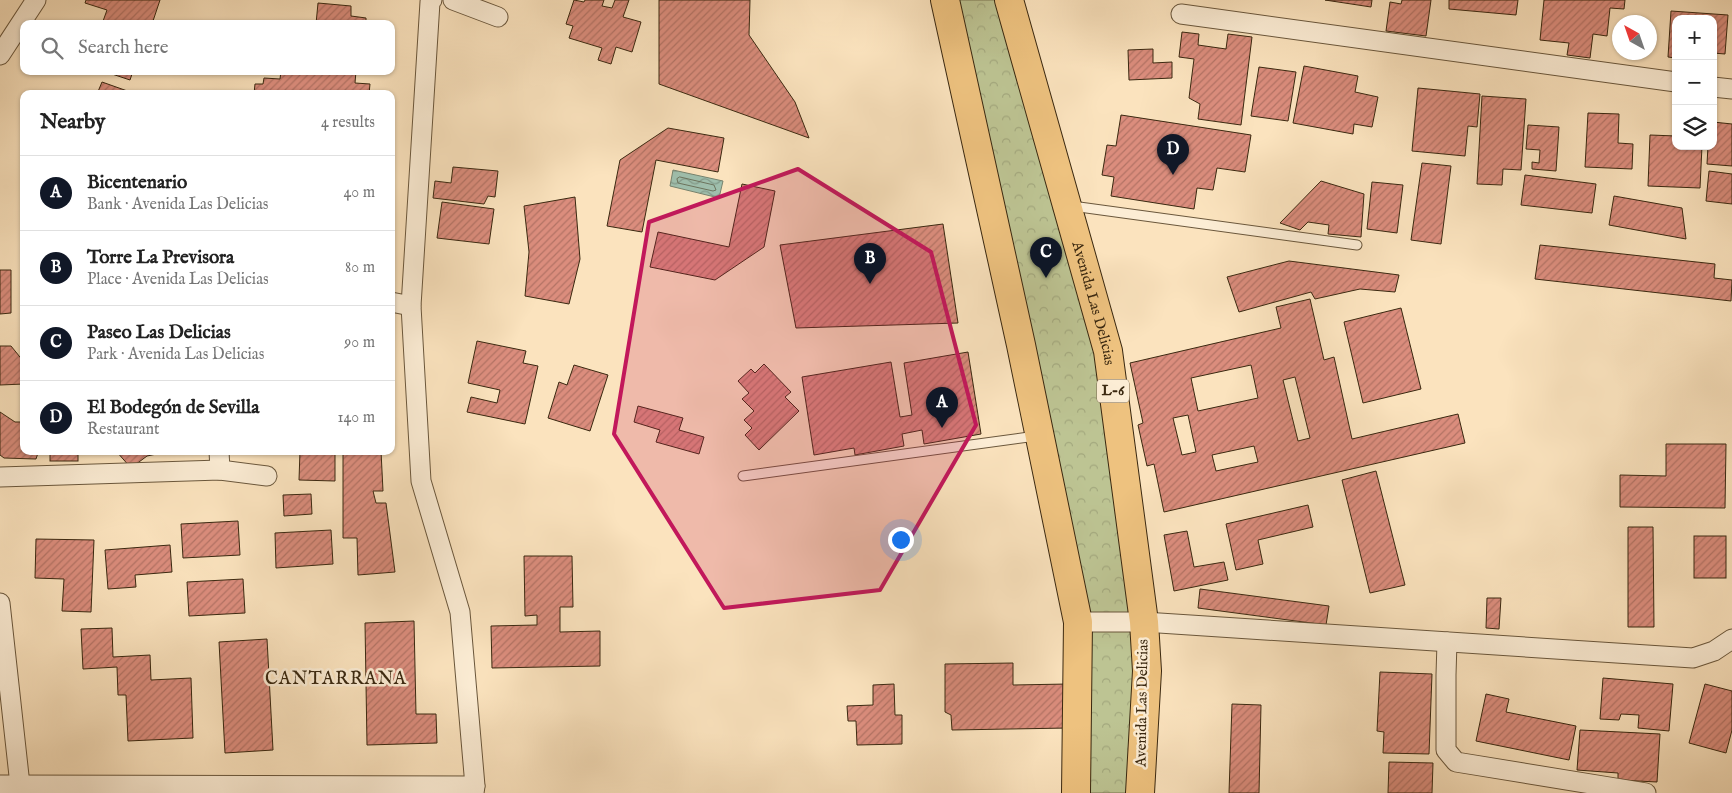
<!DOCTYPE html>
<html lang="en">
<head>
<meta charset="utf-8">
<style>
  body { margin:0; font-family:"IM FELL English",serif; background:#f2f2f2; color:#222 }
  .controls { position:absolute; right:15px; top:15px; display:grid; overflow:hidden; border-radius:10px; box-shadow:0 1px 4px #0004 }
  .controls button { width:45px; height:45px; display:grid; place-items:center; padding:0; border:0; border-bottom:1px solid #e0e0e0; background:#fff; color:#222; font:25px sans-serif }
  .compass { position:absolute; left:1612px; top:15px; width:45px; height:45px; border-radius:50%; background:#fff; box-shadow:0 1px 4px #0004; rotate:320deg }
  .you { position:absolute; left:900px; top:539px; width:18px; height:18px; margin:-12px; border:4px solid #fff; border-radius:50%; background:#1a73e8; box-shadow:0 0 0 8px #1a73e833 }
  .badge { display:grid; place-items:center; width:32px; height:32px; border-radius:50%; background:#111827; color:#fff; font-size:16px; font-weight:700 }
  .pin { position:absolute; translate:-50% -41px; filter:drop-shadow(0 1px 2px #0008) }
  .pin::after { content:''; position:absolute; top:26px; width:18px; height:15px; background:inherit; clip-path:polygon(0 0,100% 0,50% 100%) }
  .list { margin:0; padding:0; list-style:none }
  h2 { display:flex; justify-content:space-between; align-items:center; height:65px; margin:0; padding:0 20px; font-size:21px }
  h2 small { font-size:16px; font-weight:400; color:#767676 }
  .list li { display:grid; grid-template-columns:32px 1fr auto; gap:15px; align-items:center; box-sizing:border-box; height:75px; padding:0 20px; border-top:1px solid #e0e0e0 }
  .list b { display:block; font-size:19px; white-space:nowrap }
  .list p { margin:0; font-size:16px; white-space:nowrap; color:#767676 }
  .list em { font-size:16px; font-style:normal; color:#767676 }
  .icon { flex:none; width:28px; height:28px; fill:none; stroke:currentColor; stroke-width:2; stroke-linecap:round; stroke-linejoin:round }
  .map { position:relative; flex:none; width:1732px; height:793px; overflow:hidden }
  .search { position:absolute; background:#fff; box-shadow:0 1px 4px #0004; left:20px; top:20px; width:375px; height:55px; display:flex; align-items:center; gap:12px; box-sizing:border-box; padding:0 18px; border-radius:10px; color:#767676; font-size:19px }
  .panel { position:absolute; background:#fff; box-shadow:0 1px 4px #0004; left:20px; top:90px; width:375px; height:365px; border-radius:10px }
  .map>svg:first-child { display:block }
  .forest { fill:url(#forest-crowns); stroke:#7c7652 }
  .water { fill:url(#water-waves); stroke:#77836e }
  .lines { fill:none; stroke-linecap:round; stroke-linejoin:round }
  .shore { stroke:#6c745e; stroke-width:1 }
  .building { fill:url(#building-hatch); stroke:#3a2810; fill-rule:evenodd }
  .service-casing { stroke:#6a573c; stroke-width:11 }
  .minor-casing { stroke:#6a573c; stroke-width:21 }
  .primary-casing { stroke:#3a2810; stroke-width:30 }
  .service { stroke:#fcedd5; stroke-width:9 }
  .minor { stroke:#fcedd5; stroke-width:19 }
  .primary { stroke:#eec27f; stroke-width:28 }
  .marked { fill:#c2185b; fill-opacity:0.2; stroke:#c2185b; stroke-width:4; stroke-linejoin:round }
  .labels { text-anchor:middle; dominant-baseline:central; stroke-width:5; stroke-linejoin:round; paint-order:stroke }
  .shield { fill:#fcedd5; stroke:#74634b; stroke-width:1 }
  .shield-label { font-size:14px; font-weight:bold; fill:#3a2810 }
  .street-label { font-size:15px; fill:#3a2810; stroke:#fcedd5 }
  .quarter-label { font-size:18px; letter-spacing:1px; fill:#3a2810; stroke:#fcedd5 }
</style>
</head>
<body>
<div class="map">
<svg width="1732" height="793" viewBox="0 0 1732 793">
  <defs>
    <pattern id="forest-crowns" width="20" height="18" patternUnits="userSpaceOnUse" patternTransform="scale(1.25)"><rect width="20" height="18" fill="#bdc493"/><path d="M2 6a3 3 0 1 1 6 0M12 15a3 3 0 1 1 6 0" fill="none" stroke="#a3a87e"/></pattern>
    <pattern id="water-waves" width="16" height="10" patternUnits="userSpaceOnUse" patternTransform="scale(1.25)"><rect width="16" height="10" fill="#9fbfad"/><path d="M0 5q4-4 8 0t8 0" fill="none" stroke="#839b8b"/></pattern>
    <pattern id="building-hatch" width="6" height="6" patternUnits="userSpaceOnUse" patternTransform="scale(1.25)"><rect width="6" height="6" fill="#db8d7d"/><path d="M-1 1l2-2M0 6l6-6M5 7l2-2" fill="none" stroke="#b37365"/></pattern>
  </defs>
  <rect width="100%" height="100%" fill="#fbe3be"/>
  <filter id="stains"><feTurbulence type="fractalNoise" baseFrequency=".004" numOctaves="4"/><feColorMatrix values="0 0 0 0 .2 0 0 0 0 .09 0 0 0 0 .02 0 0 0 .5 -.17"/></filter>
  <radialGradient id="worn" r=".72"><stop offset=".6" stop-color="#630" stop-opacity="0"/><stop offset="1" stop-color="#630" stop-opacity=".3"/></radialGradient>
  <!-- forest -->
  <polygon class="forest" points="945,0 1009,0 1108,351 1144,622 1140,793 1076,793 1078,622"/>
  <!-- water -->
  <polygon class="water" points="673,170 723,181 719,198 670,186"/>
  <g class="lines">
    <!-- shore -->
    <polygon class="shore" points="680,177 714,185 716,190 713,191 678,183 677,179"/>
  </g>
  <!-- building -->
  <g class="building">
    <polygon points="86,0 160,0 152,24 134,24 127,21 126,24 102,24 107,10 85,3"/>
    <polygon points="574,0 584,2 585,0 604,0 602,6 612,8 615,0 629,0 623,17 641,22 632,52 616,47 611,64 598,60 602,48 569,38 573,26 566,24"/>
    <polygon points="659,0 750,0 749,35 795,102 809,138 659,84"/>
    <polygon points="1325,0 1372,0 1371,7"/>
    <polygon points="1402,0 1431,0 1426,36 1386,31 1390,2 1401,4"/>
    <polygon points="1449,0 1518,0 1516,15 1449,9"/>
    <polygon points="1544,0 1625,0 1624,9 1610,8 1607,36 1593,34 1590,58 1567,55 1569,43 1540,40"/>
    <polygon points="318,3 351,6 351,16 366,18 366,24 316,24"/>
    <polygon points="1671,11 1728,15 1725,54 1713,53 1713,19 1676,19 1676,58 1668,57"/>
    <polygon points="1182,32 1199,34 1198,45 1226,49 1228,34 1252,37 1241,125 1198,119 1200,104 1189,98 1194,59 1179,57"/>
    <polygon points="1153,49 1153,63 1172,62 1172,78 1129,80 1128,50"/>
    <polygon points="1304,66 1358,76 1355,92 1378,97 1372,127 1354,124 1353,134 1293,123"/>
    <polygon points="1259,67 1296,72 1288,121 1251,116"/>
    <polygon points="103,71 133,71 130,80"/>
    <polygon points="281,71 356,71 355,83 370,84 369,94 254,94 255,84 263,84 264,78 280,79"/>
    <polygon points="102,82 133,93 133,94 97,94"/>
    <polygon points="1418,88 1480,94 1477,127 1468,126 1465,156 1412,151"/>
    <polygon points="1482,96 1526,99 1521,170 1503,169 1502,185 1477,184"/>
    <polygon points="1588,113 1619,114 1618,143 1633,144 1632,169 1585,167"/>
    <polygon points="1121,115 1251,135 1245,172 1217,168 1213,190 1197,188 1194,209 1111,196 1114,177 1102,175 1107,145 1116,146"/>
    <polygon points="1713,122 1732,124 1732,166 1707,164 1708,146 1713,146"/>
    <polygon points="1528,125 1559,127 1556,171 1532,169 1532,162 1539,163 1540,150 1526,149"/>
    <polygon points="668,128 724,138 718,172 656,160 642,232 607,226 620,160"/>
    <polygon points="1650,135 1676,136 1676,146 1702,146 1700,188 1648,186"/>
    <polygon points="1422,163 1451,166 1441,244 1411,240"/>
    <polygon points="453,167 498,171 495,197 488,196 484,204 433,198 435,181 451,183"/>
    <polygon points="1709,171 1732,174 1732,204 1706,201"/>
    <polygon points="1525,175 1596,184 1592,213 1521,205"/>
    <polygon points="1321,181 1364,194 1361,237 1328,234 1329,225 1308,222 1300,230 1280,223"/>
    <polygon points="1372,182 1403,185 1397,233 1367,229"/>
    <polygon points="742,184 775,191 764,247 715,280 650,267 658,232 729,247"/>
    <polygon points="1614,196 1682,208 1686,239 1609,225"/>
    <polygon points="575,197 580,259 569,304 525,296 529,252 524,206"/>
    <polygon points="442,202 494,209 489,244 437,238"/>
    <polygon points="943,224 958,323 796,328 780,245"/>
    <polygon points="1540,245 1715,264 1714,278 1732,280 1731,301 1535,279"/>
    <polygon points="1289,261 1399,275 1395,292 1360,289 1315,299 1311,292 1239,312 1227,277"/>
    <polygon points="0,270 11,270 11,313 0,314"/>
    <path d="M1310 299 1324 360 1334 357 1352 439 1458 414 1465 443 1164 512 1154 464 1147 466 1138 425 1143 423 1130 363 1281 328 1276 307ZM1251 365 1258 398 1198 411 1191 378ZM1295 377 1310 438 1298 441 1283 380ZM1188 415 1196 452 1182 455 1173 418ZM1254 446 1258 462 1216 471 1212 455Z"/>
    <polygon points="1401,308 1421,389 1363,403 1344,322"/>
    <polygon points="477,341 526,351 523,363 538,366 525,424 467,412 471,397 497,403 500,390 468,383"/>
    <polygon points="0,346 11,346 24,362 24,384 0,385"/>
    <polygon points="968,352 981,434 924,444 922,430 902,434 904,446 855,455 854,448 814,455 802,377 891,362 900,417 912,415 904,363"/>
    <polygon points="764,364 791,392 785,397 799,411 759,450 745,435 752,428 744,420 754,411 742,399 749,393 738,381 751,369 755,373"/>
    <polygon points="574,365 608,375 590,431 548,418 559,382 567,385"/>
    <polygon points="638,406 683,418 679,430 704,437 699,454 656,442 660,430 634,422"/>
    <polygon points="0,412 15,422 24,422 24,451 46,451 38,453 36,459 4,458 0,455"/>
    <polygon points="1666,444 1726,444 1725,508 1620,507 1620,475 1666,476"/>
    <rect x="50" y="451" width="28" height="10"/>
    <polygon points="116,451 171,451 147,456 131,468"/>
    <polygon points="300,451 335,451 335,481 299,480"/>
    <polygon points="343,451 381,451 383,491 373,491 376,503 386,503 395,572 358,575 357,538 343,538"/>
    <polygon points="1376,471 1405,585 1370,593 1342,480"/>
    <polygon points="311,494 312,514 284,516 283,495"/>
    <polygon points="1308,505 1313,527 1258,540 1263,564 1236,570 1226,524"/>
    <polygon points="238,521 240,555 183,558 181,524"/>
    <polygon points="1628,527 1653,527 1654,627 1628,627"/>
    <polygon points="331,530 333,564 276,568 275,533"/>
    <polygon points="1187,531 1194,567 1224,562 1228,580 1174,591 1164,535"/>
    <rect x="1694" y="536" width="32" height="42"/>
    <polygon points="36,539 94,540 91,612 62,611 64,579 35,578"/>
    <polygon points="170,545 172,572 135,575 136,587 108,589 105,550"/>
    <polygon points="524,556 572,556 573,607 560,607 560,632 600,631 600,666 492,668 491,626 537,625 537,615 525,616"/>
    <polygon points="243,579 245,613 189,616 187,582"/>
    <polygon points="1200,589 1329,606 1326,625 1198,608"/>
    <polygon points="1487,598 1501,598 1499,629 1486,628"/>
    <polygon points="414,621 416,714 436,714 437,743 367,745 365,623"/>
    <polygon points="112,628 113,657 150,655 151,680 191,678 193,738 128,741 126,695 118,695 117,667 83,669 81,629"/>
    <polygon points="267,639 273,750 225,753 219,642"/>
    <polygon points="1013,663 1013,685 1068,684 1068,728 952,730 951,715 945,712 945,664"/>
    <polygon points="1380,672 1432,674 1429,754 1383,753 1384,732 1377,731"/>
    <polygon points="1603,678 1673,684 1669,731 1638,728 1639,715 1621,714 1619,720 1600,719"/>
    <polygon points="894,684 895,715 902,715 902,744 857,745 856,721 848,721 847,706 873,705 873,685"/>
    <polygon points="1705,684 1732,691 1732,730 1726,753 1689,743"/>
    <polygon points="1486,694 1509,699 1506,712 1576,726 1569,760 1476,741"/>
    <polygon points="1232,704 1261,705 1259,793 1229,793"/>
    <polygon points="1580,730 1660,734 1657,782 1618,780 1618,773 1577,770"/>
    <polygon points="1389,762 1433,763 1432,793 1388,793"/>
  </g>
  <g class="lines">
    <defs>
      <g id="service">
        <polyline points="1072,206 1357,245"/>
        <polyline points="743,476 1036,436"/>
      </g>
      <g id="minor">
        <polyline points="432,0 430,2 411,306 421,481 460,612 475,786 474,793"/>
        <polyline points="453,0 498,17"/>
        <polyline points="1181,14 1676,82"/>
        <polyline points="0,55 36,0"/>
        <polyline points="1713,87 1732,89"/>
        <polyline points="391,302 411,306"/>
        <polyline points="219,451 220,470"/>
        <polyline points="0,477 220,470 267,476"/>
        <polyline points="0,603 20,785"/>
        <polyline points="1078,622 1144,622 1693,658 1714,651 1732,639"/>
        <polyline points="1447,642 1446,675 1446,750 1456,762 1646,793"/>
        <polyline points="0,785 475,786"/>
      </g>
      <g id="primary">
        <polyline points="945,0 1021,345 1078,622 1076,793"/>
        <path id="s1" d="M1009 0 1108 351 1144 622 1147 671 1140 793"/>
      </g>
    </defs>
    <!-- service casing -->
    <use href="#service" class="service-casing"/>
    <!-- minor casing -->
    <use href="#minor" class="minor-casing"/>
    <!-- primary casing -->
    <use href="#primary" class="primary-casing"/>
    <!-- service -->
    <use href="#service" class="service"/>
    <!-- minor -->
    <use href="#minor" class="minor"/>
    <!-- primary -->
    <use href="#primary" class="primary"/>
  </g>
  <!-- marked area -->
  <path class="marked" d="M798 169 931 252 976 425 880 590 724 608 614 434 649 222Z"/>
  <g class="labels">
    <!-- shield labels -->
    <rect class="shield" x="1097" y="379.5" width="32" height="23" rx="4"/>
    <g class="shield-label">
      <text x="1113" y="391">L-6</text>
    </g>
    <!-- street labels -->
    <g class="street-label">
      <text stroke="none"><textPath href="#s1" startOffset="315">Avenida Las Delicias</textPath></text>
      <text transform="translate(1142 703) rotate(-89)">Avenida Las Delicias</text>
    </g>
    <!-- quarter labels -->
    <g class="quarter-label">
      <text x="336" y="679">CANTARRANA</text>
    </g>
  </g>
  <rect width="100%" height="100%" filter="url(#stains)"/>
  <rect width="100%" height="100%" fill="url(#worn)"/>
</svg>
<div class="controls">
<button>+</button>
<button>−</button>
<button><svg class="icon" aria-label="layers" viewBox="0 0 24 24"><path d="M12 4l9 5-9 5-9-5zM3 14l9 5 9-5"/></svg></button>
</div>
<svg class="compass" viewBox="-18 -18 36 36"><path d="M0-13l5 13h-10z" fill="#e53935"/><path d="M0 13l5-13h-10z" fill="#767676"/></svg>
<div class="you"></div>
<div class="pin badge" style="left:942px;top:428px">A</div>
<div class="pin badge" style="left:870px;top:284px">B</div>
<div class="pin badge" style="left:1046px;top:278px">C</div>
<div class="pin badge" style="left:1173px;top:175px">D</div>
<div class="search"><svg class="icon" aria-label="search" viewBox="0 0 24 24"><circle cx="10" cy="10" r="6"/><path d="M15 15l6 6"/></svg>Search here</div>
<section class="panel">
<h2>Nearby<small>4 results</small></h2>
<ul class="list">
<li><span class="badge">A</span><div><b>Bicentenario</b><p>Bank · Avenida Las Delicias</p></div><em>40 m</em></li>
<li><span class="badge">B</span><div><b>Torre La Previsora</b><p>Place · Avenida Las Delicias</p></div><em>80 m</em></li>
<li><span class="badge">C</span><div><b>Paseo Las Delicias</b><p>Park · Avenida Las Delicias</p></div><em>90 m</em></li>
<li><span class="badge">D</span><div><b>El Bodegón de Sevilla</b><p>Restaurant</p></div><em>140 m</em></li>
</ul>
</section>
</div>
</body>
</html>
